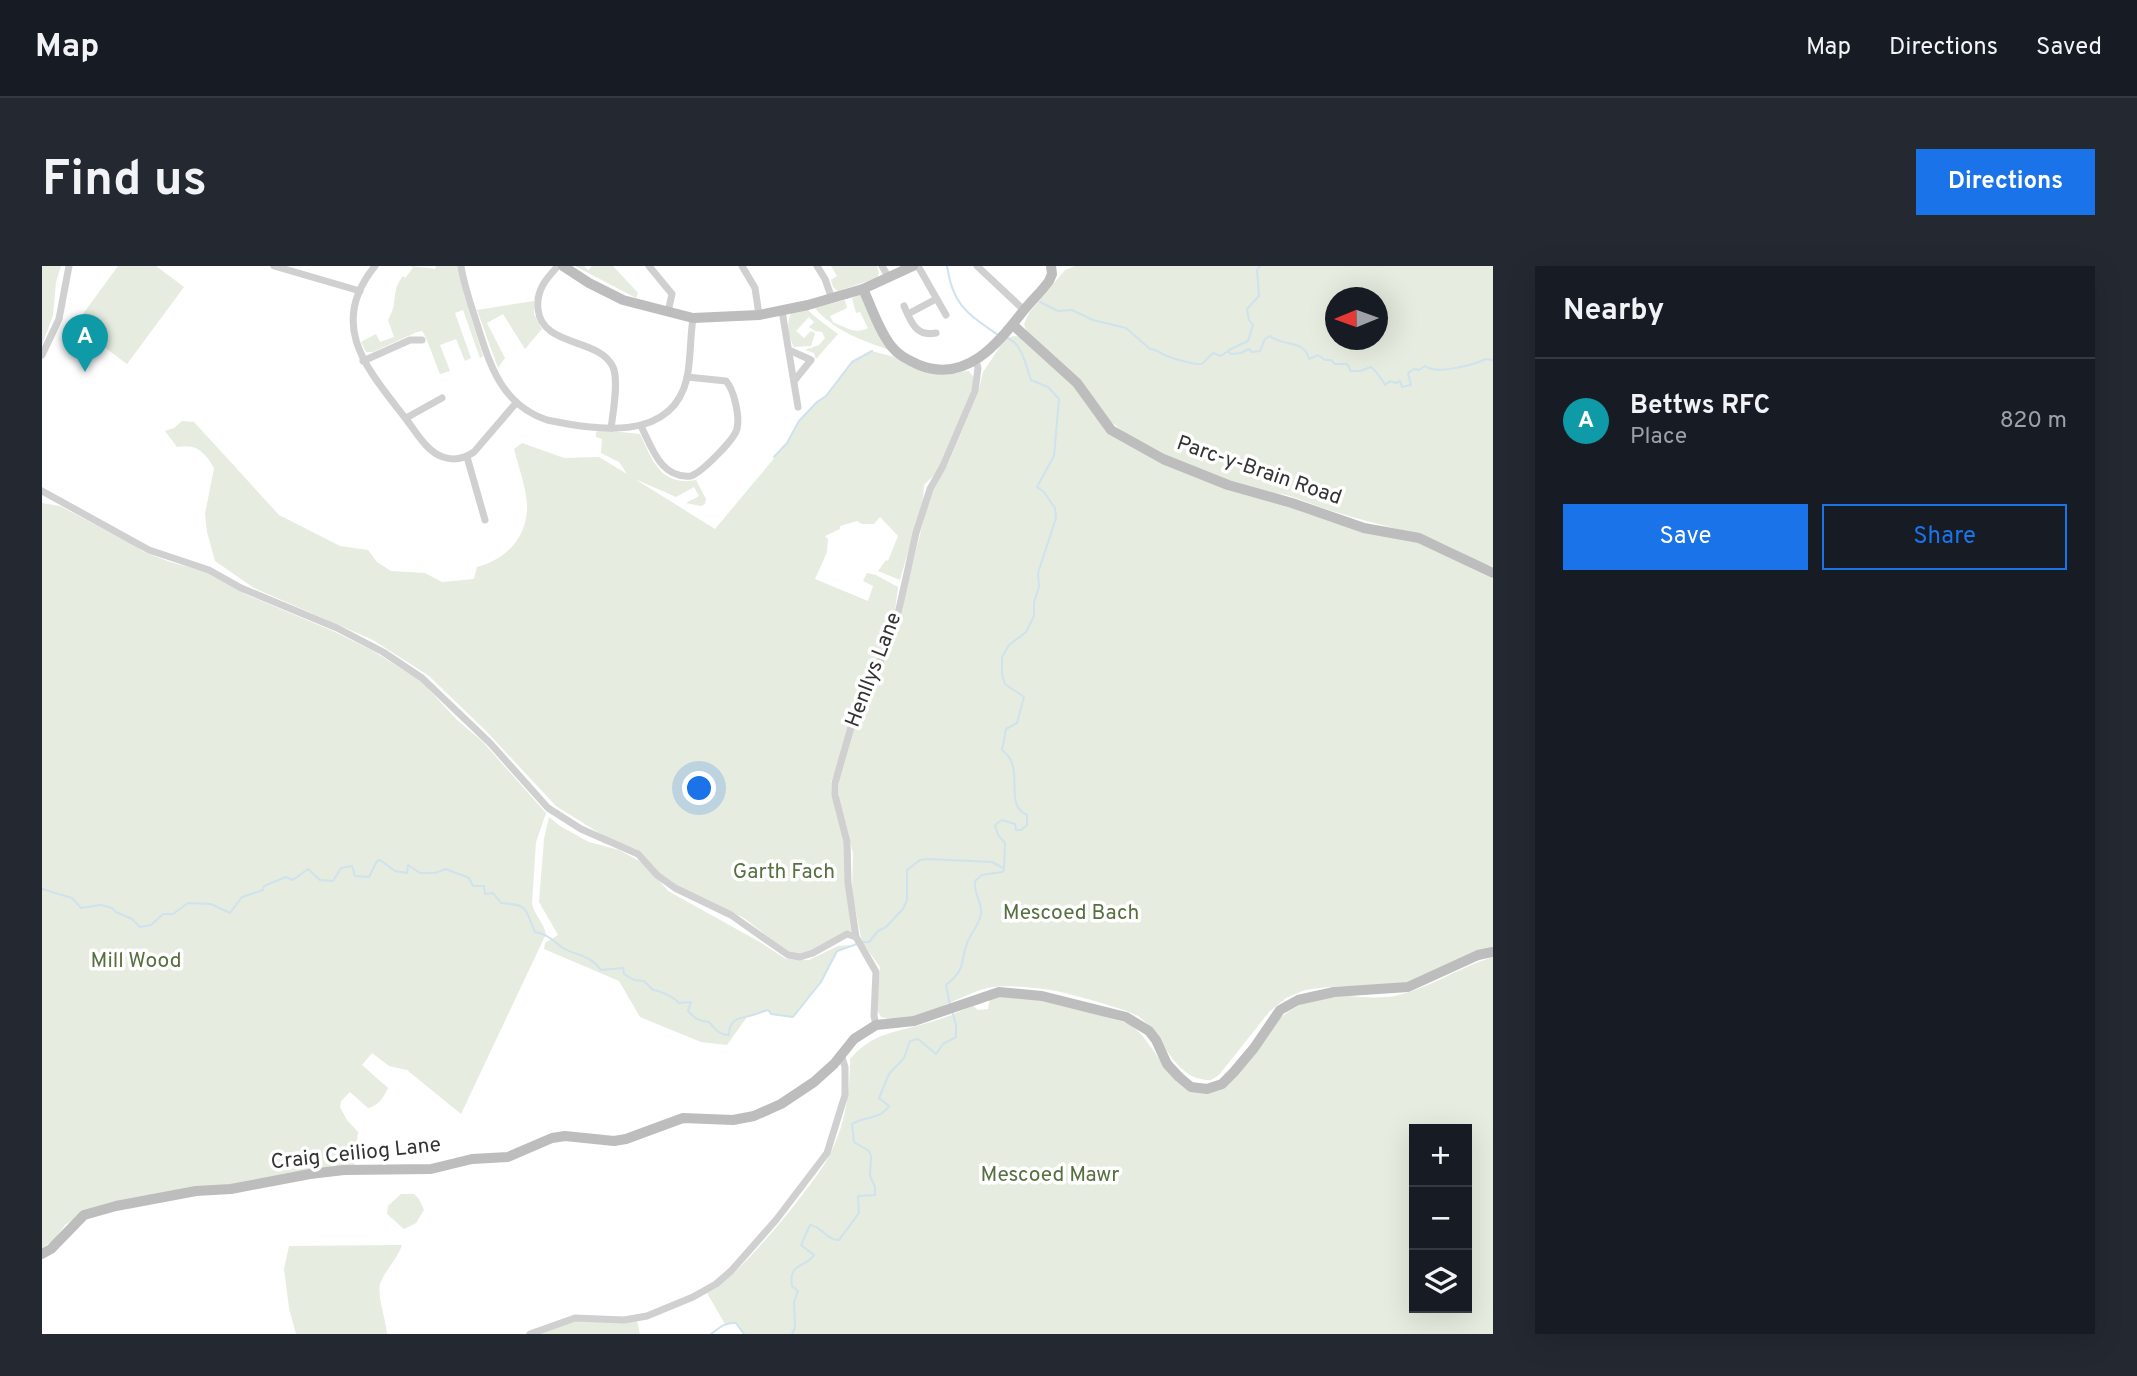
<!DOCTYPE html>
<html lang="en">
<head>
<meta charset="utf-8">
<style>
  body { margin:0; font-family:Overpass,sans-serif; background:#242831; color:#f1f3f6 }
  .controls { position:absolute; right:21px; bottom:21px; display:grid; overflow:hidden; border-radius:0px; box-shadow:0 7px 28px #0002 }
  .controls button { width:63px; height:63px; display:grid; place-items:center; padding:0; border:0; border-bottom:2px solid #363941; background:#171b24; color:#f1f3f6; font:35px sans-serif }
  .compass { position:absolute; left:1283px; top:21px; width:63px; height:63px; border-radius:50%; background:#171b24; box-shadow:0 7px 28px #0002; rotate:269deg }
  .you { position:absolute; left:658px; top:523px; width:24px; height:24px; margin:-18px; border:5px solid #fff; border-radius:50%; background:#1a73e8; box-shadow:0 0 0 10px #1a73e833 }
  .badge { display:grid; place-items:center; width:46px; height:46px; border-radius:50%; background:#1a73e8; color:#fff; font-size:23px; font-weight:700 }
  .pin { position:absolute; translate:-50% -58px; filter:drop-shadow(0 2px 4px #0008) }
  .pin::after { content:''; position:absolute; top:37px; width:24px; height:21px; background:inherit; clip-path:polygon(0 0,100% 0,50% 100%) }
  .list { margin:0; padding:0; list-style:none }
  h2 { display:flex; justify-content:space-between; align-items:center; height:91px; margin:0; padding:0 28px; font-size:30px }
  h2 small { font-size:23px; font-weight:400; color:#9ea1a6 }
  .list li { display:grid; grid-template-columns:46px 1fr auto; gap:21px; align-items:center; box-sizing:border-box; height:126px; padding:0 28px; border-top:2px solid #363941 }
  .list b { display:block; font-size:26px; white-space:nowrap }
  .list p { margin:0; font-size:23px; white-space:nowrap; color:#9ea1a6 }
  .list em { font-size:23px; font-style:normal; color:#9ea1a6 }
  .actions { display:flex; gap:14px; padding:21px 28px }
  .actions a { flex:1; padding:16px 0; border:2px solid #1a73e8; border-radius:0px; text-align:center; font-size:24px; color:#1a73e8 }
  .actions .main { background:#1a73e8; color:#fff }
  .icon { flex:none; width:38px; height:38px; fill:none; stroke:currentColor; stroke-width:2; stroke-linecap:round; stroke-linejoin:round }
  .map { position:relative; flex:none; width:1451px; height:1068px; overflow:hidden; border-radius:0px }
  header { display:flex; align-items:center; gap:42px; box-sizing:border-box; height:98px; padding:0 35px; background:#171b24; border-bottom:2px solid #363941 }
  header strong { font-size:33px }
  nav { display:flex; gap:38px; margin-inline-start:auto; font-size:24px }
  .intro { display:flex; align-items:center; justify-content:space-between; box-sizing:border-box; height:168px; padding:0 42px }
  h1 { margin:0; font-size:49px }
  .button { padding:18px 32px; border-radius:0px; background:#1a73e8; color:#fff; font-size:24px; font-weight:700 }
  main { display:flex; gap:42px; padding:0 42px }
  aside { flex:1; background:#171b24; border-radius:0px; box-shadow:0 7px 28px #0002 }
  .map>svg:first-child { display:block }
  .green { fill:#e6ecdf; fill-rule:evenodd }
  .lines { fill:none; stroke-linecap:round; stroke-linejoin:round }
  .stream { stroke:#cfe2ee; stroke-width:2 }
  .street { stroke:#d0d0d0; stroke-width:7 }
  .secondary { stroke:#bdbdbd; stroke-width:10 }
  .labels { text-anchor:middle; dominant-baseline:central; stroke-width:7; stroke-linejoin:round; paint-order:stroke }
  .street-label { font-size:21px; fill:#333; stroke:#fff }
  .park-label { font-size:21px; fill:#56703f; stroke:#fff }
</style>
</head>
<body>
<header>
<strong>Map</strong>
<nav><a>Map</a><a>Directions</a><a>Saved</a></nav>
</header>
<div class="intro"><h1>Find us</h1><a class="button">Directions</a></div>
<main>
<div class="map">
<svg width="1451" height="1068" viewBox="0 0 1451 1068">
  <rect width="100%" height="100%" fill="#fff"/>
  <!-- green -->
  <g class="green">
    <polygon points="0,0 19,0 14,16 11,49 0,79"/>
    <polygon points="76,0 114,0 142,21 85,98 33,59"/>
    <path d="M369 0 393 3 394 0H416L422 29 441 90 438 92 421 44 413 47 429 92 423 95 414 73 398 79 408 105 398 108C394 99 385 71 380 65L375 66 331 86H324L319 76 334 68 338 76 352 71 346 54C357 36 348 26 361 10L363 12 371 2Z"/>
    <polygon points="533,0 542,0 546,4 550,0 571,0 596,27 594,32"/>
    <polygon points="789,0 835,0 837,7 835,12 796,25 791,21 789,14 795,10"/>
    <path d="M1033 0H1451V301C1426 292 1403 276 1378 269 1349 261 1319 254 1290 245 1273 240 1256 231 1239 228 1181 219 1115 194 1069 156L985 67 982 58 987 47 1023 4ZM1294 32H1336V74H1294Z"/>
    <path d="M817 29 821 31 847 84C820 74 792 65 773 42L803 34 805 42 788 50 791 56C803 61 814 69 826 62L818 46 814 47 810 32Z"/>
    <polygon points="492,35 492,48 500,63 483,83 461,48 445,57 463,92 456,102 435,44"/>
    <path d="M764 42 772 50 796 68 774 93 772 87 763 84 777 79 783 72 780 66 773 65 767 61 772 56 767 51 754 65 762 72 769 65 773 67 769 80 752 81C746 71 744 56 750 45Z"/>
    <path d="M972 70 979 71 1026 111 1070 167 1266 248 1327 266 1377 277 1451 313V681L1361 718 1286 721 1263 724 1244 732 1227 746 1177 809 1169 814C1131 815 1122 768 1096 750 1087 744 1026 727 1014 725 996 722 962 718 945 722 911 731 875 761 839 751L835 744 838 701 820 676 810 626 811 587 797 533V512L817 443 839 404 857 361 865 319 888 230 906 198 936 127 941 106 964 72Z"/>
    <path d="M830 85 859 93 881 106 905 107 927 105 932 112 929 128 895 206 882 219 881 234 858 314 836 305 844 294 846 295 856 270 838 251 832 258H820L815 255 798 260V263L783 270 786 273 785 286 773 313 826 335 831 320 821 315 825 307 834 309 856 321 851 360 789 516 790 530 803 573V619L809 645 811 665H804L771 684 757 688 746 686 702 652 640 623 617 607 594 583 562 570 514 540 443 464 387 410 331 374 212 322 173 295 165 266 163 248 172 202C162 185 155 178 135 181L123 165 132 162 140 155 152 156 237 249 298 280 326 284 335 296 349 305 383 307 400 316 432 313 435 301C463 294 484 273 485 243 486 227 476 199 472 183L480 177 522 192 557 191 585 208 577 196 559 187 560 173 554 171V166L558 164 598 168C611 195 618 220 654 214L664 233 663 238 659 240 644 237 657 230 652 221 634 231 593 213 673 263 745 177 757 155 775 136 784 130 810 96Z"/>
    <path d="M0 237 18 240 96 281 100 285 128 296 165 306 203 328 293 366 331 385 379 415 415 454 440 475 504 547 494 576 490 637C492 649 501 655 504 668L419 848 365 804 347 800 330 787 320 799 346 822C341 832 337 839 326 842L308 826 299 835 298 841 305 854 316 866 312 901 44 945 23 959 12 974 0 982Z"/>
    <polygon points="507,551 518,560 547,576 577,584 603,598 626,625 716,675 744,693 767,694 796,680 809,679 795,685 779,716 751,751 729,748 725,744 705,751 685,779 659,776 598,751 577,715 502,683 503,677 516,669 497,636 502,573"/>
    <path d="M1451 691V1068H702L694 1057 683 1058 665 1027C694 1015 770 921 786 892 803 861 808 827 808 793 831 766 853 767 885 757 901 753 916 746 931 740L936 744 946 743 948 732 954 729 1009 735 1088 758 1100 769 1123 801 1143 819 1168 825C1199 792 1239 734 1287 730 1310 728 1333 735 1357 729 1390 721 1418 701 1451 691ZM1372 863H1425V1042H1372Z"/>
    <polygon points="359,928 372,928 377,933 382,944 374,957 362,963 345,948 346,940"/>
    <path d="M360 979C355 994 343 1004 338 1018 335 1029 344 1055 345 1068H254L247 1042 242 1003 247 980Z"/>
    <polygon points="543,1053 595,1055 598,1068 495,1068 521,1058"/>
  </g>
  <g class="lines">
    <!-- stream -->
    <g class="stream">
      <path d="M905 0C911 40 925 47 956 69"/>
      <path d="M998 36 1016 45 1030 44 1051 54 1084 62 1108 83C1116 83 1117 87 1125 90 1132 93 1154 99 1160 98L1171 87 1179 90 1186 85 1189 88 1199 87 1207 83 1210 86 1218 85 1223 73 1228 70C1241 81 1262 73 1267 93L1276 89 1283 94H1289L1293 98H1305L1309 105H1318L1329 101C1332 103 1342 116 1343 119L1348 115 1354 117 1358 115 1360 121 1369 119 1366 107 1372 103 1377 104 1383 100C1394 109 1431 99 1444 93L1451 94"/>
      <polyline points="1187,84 1206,75 1211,59 1207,54 1205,43 1217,30 1215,4 1218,0"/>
      <polyline points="732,191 745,177 757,155 775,136 784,130 810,96 830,85"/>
      <path d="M962 603 963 577 956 569 953 559 960 554 973 558 974 564H979L985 559V549C960 538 985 502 960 484L964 463 975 457 982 431 963 418 960 408V391L967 379 984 366 992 350V336L997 321 996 307 1014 252 1013 242 1002 226 995 221 1012 190 1017 133 1006 121 989 114C984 100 980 77 965 72"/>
      <path d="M0 623 30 632 39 642 59 639 70 642 74 646 90 653 98 661 109 659 121 648H131L146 637 169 638 188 647 200 631 221 624 222 620 244 611 251 614 266 603 278 614 291 615 299 602 310 600 313 610 327 611 335 595 338 594 353 605 365 607 366 599 378 607H393L404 603 427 612 431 620H442L443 628 451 627 459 637C488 639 482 642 493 666 506 668 511 675 521 682 537 691 547 688 559 704L581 702 582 708 592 714 602 715 611 724C618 725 632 731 637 737L649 736 646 745C653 753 657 755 667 756 673 763 677 769 687 769 687 750 700 753 714 748 718 747 721 745 726 744L729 748 751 751 779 716 795 685 815 678"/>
      <polyline points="820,676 827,676 836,665 844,661 861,643 865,634 865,604 878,594 886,593 950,596 961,602"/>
      <path d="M908 739 904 719C924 703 918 698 925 677 929 666 938 659 939 647 940 635 931 627 933 615L940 609 960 606 962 604"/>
      <path d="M669 1068C677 1062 683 1056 694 1057L702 1068"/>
      <path d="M750 1068 753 1062 752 1036 756 1025 750 1020C746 996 764 1002 772 989L759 979 768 959C780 960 784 974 797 974L817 947 816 930 833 929V921L828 910 829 890 827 885 812 876 810 858C822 850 838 854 847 840L837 832 847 808 862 792 868 775 876 773 894 788 901 778 914 771V759L911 748"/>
    </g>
    <!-- street -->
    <g class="street">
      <polyline points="232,0 318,25"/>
      <path d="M333 0C284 60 327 105 364 153 374 166 385 186 401 191 412 195 423 192 432 186L474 137"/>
      <path d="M419 0C422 20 429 39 435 58 448 100 460 139 505 154 554 164 630 177 645 112 649 92 648 72 651 52"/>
      <path d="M516 0C504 13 494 24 496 43 500 82 557 71 571 101 577 115 571 147 569 162"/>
      <polyline points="607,0 630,28 626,46"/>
      <polyline points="700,0 713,22 717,49"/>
      <polyline points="775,0 783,13 790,33"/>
      <polyline points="840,0 847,12"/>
      <polyline points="876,0 904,49"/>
      <polyline points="935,0 982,44"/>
      <path d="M862 40C869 56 874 71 894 67"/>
      <polyline points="740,45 756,141"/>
      <polyline points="866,48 894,33"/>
      <polyline points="747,84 769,94 752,115"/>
      <polyline points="0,89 17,53 27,0"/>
      <polyline points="321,95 368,74 380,74"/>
      <polyline points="364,152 400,132"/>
      <path d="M599 160C610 182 619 213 649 210 660 206 692 174 695 163 698 150 692 124 684 115L645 111"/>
      <polyline points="425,191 443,254"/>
      <polyline points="0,225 107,284 167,304 199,322 295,362 341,386 380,412 448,477 506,542 539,563 596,588 615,609 633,622 689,649 746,689 758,691 771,687 805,668 814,671"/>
      <polyline points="834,759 832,750 834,706 814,671 806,617 805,576 793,529 793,517 816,437 831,413 853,361 874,267 888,223 901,200 933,125 936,102 934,95"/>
      <polyline points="488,1068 533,1052 582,1054 605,1050 651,1031 674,1018 689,1005 734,954 785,887 803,829 803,801 799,788"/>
    </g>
    <!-- secondary -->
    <g class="secondary">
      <polyline points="521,0 547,17 581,34 651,52 717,49 766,39 821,23 871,0"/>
      <path d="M821 23C830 42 837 65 850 81 857 90 867 94 877 99 925 118 956 77 982 44 990 34 1000 25 1007 15L1010 8 1009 0"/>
      <polyline points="971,59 1035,117 1069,164 1121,193 1186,219 1250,237 1322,262 1377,272 1451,307"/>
      <polyline points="0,988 9,983 42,949 74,940 154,925 189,923 268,908 302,904 389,903 430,893 466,891 510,872 523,870 572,875 584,873 641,852 691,854 712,850 739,838 772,816 792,798 812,773 834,759 872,755 957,726 1000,730 1084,751 1107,765 1114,774 1125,798 1137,811 1149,821 1165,823 1180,818 1192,806 1212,782 1238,744 1256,734 1292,726 1366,721 1436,689 1451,686"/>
    </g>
  </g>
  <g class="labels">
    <!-- street labels -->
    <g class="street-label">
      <text transform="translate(1217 205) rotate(19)">Parc-y-Brain Road</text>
      <text transform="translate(832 404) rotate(-69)">Henllys Lane</text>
      <text transform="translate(314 888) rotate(-6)">Craig Ceiliog Lane</text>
    </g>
    <!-- park labels -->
    <g class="park-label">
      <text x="742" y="606">Garth Fach</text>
      <text x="1029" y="647">Mescoed Bach</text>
      <text x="94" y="695">Mill Wood</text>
      <text x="1008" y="909">Mescoed Mawr</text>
    </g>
  </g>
</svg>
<div class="controls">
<button>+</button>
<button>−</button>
<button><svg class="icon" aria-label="layers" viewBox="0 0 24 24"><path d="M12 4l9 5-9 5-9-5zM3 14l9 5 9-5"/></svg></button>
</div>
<svg class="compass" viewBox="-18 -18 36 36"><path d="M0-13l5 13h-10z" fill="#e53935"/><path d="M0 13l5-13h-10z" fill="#9ea1a6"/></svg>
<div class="you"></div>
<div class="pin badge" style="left:43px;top:106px;background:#0f9aa8">A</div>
</div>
<aside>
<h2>Nearby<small></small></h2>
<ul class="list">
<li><span class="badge" style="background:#0f9aa8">A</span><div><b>Bettws RFC</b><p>Place</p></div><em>820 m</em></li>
</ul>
<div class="actions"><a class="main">Save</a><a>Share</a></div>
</aside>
</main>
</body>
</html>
